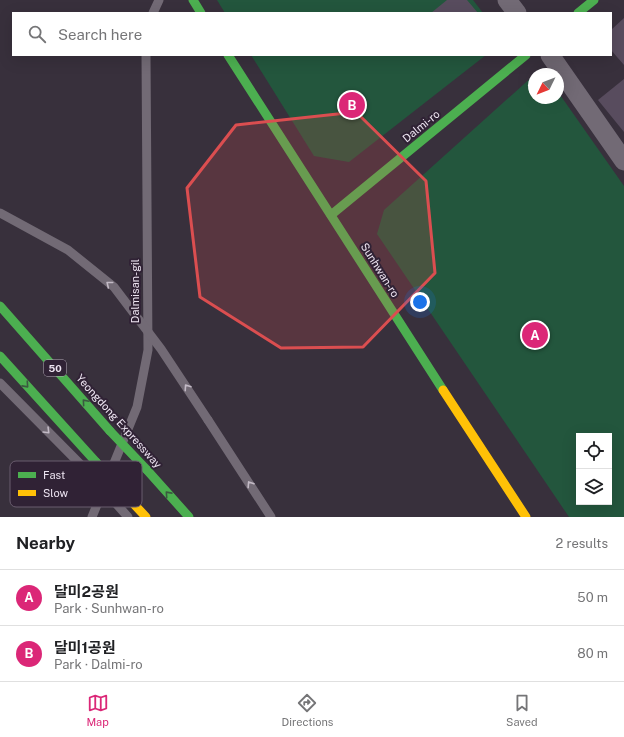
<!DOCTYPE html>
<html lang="en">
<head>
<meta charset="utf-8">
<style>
  body { margin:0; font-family:"Public Sans","Noto Sans KR",sans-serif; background:#f2f2f2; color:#202124 }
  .controls { position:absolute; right:12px; bottom:12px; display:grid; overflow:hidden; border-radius:0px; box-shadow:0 4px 16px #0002 }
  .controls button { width:36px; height:36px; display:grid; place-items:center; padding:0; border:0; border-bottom:1px solid #e0e0e0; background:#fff; color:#202124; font:20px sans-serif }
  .compass { position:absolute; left:528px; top:68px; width:36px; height:36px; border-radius:50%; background:#fff; box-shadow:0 4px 16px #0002; rotate:227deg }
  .you { position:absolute; left:420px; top:302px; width:14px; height:14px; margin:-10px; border:3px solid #fff; border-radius:50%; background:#1a73e8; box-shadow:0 0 0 6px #1a73e833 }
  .badge { display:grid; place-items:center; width:26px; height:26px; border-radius:50%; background:#db2777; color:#fff; font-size:13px; font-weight:700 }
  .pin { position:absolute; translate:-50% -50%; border:2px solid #fff; box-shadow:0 1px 4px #0006 }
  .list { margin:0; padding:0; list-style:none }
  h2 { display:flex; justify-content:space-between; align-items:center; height:52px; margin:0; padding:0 16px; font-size:17px }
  h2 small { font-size:13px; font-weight:400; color:#757577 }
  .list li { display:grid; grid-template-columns:26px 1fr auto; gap:12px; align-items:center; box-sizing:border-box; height:56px; padding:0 16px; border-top:1px solid #e0e0e0 }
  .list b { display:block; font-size:15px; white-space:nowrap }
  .list p { margin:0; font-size:13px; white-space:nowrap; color:#757577 }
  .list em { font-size:13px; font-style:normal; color:#757577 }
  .icon { flex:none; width:22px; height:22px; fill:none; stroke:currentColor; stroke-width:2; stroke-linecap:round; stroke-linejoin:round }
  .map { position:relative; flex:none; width:624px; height:517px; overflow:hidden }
  .search { position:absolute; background:#fff; box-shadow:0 4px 16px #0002; left:12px; right:12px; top:12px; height:44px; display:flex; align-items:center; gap:10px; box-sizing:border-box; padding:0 14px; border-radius:0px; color:#757577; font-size:15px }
  .sheet { height:164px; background:#fff }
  nav { display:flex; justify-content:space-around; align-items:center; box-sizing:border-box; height:56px; border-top:1px solid #e0e0e0; background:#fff; font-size:11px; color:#757577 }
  nav a { display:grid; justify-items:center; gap:2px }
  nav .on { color:#db2777 }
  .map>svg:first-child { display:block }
  .green { fill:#23563d; fill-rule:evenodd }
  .building { fill:#584c5e }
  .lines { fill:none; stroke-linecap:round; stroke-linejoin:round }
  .lane { stroke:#726a75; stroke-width:9 }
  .street { stroke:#726a75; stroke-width:19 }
  .fast { stroke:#4caf50; stroke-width:9 }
  .slow { stroke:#ffc107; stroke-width:9 }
  .lane-bridge { stroke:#726a75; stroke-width:9 }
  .fast-bridge { stroke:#4caf50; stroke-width:9 }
  .oneway { stroke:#c3bac6 }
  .oneway2 { stroke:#3b5a40 }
  .marked { fill:#db4e50; fill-opacity:0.2; stroke:#db4e50; stroke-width:3; stroke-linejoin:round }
  .labels { text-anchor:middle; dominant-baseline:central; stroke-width:4; stroke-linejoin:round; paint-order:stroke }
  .shield { fill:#302235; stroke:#b5aab9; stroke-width:1 }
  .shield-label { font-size:10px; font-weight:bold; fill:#eee5f2 }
  .street-label { font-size:11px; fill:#eee5f2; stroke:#302235 }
  .key { fill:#302235; stroke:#695c6e; stroke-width:1 }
  .key-label { font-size:11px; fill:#eee5f2 }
</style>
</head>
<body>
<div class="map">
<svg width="624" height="517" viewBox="0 0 624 517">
  <rect width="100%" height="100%" fill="#38303c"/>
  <!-- green -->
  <g class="green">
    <polygon points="217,0 473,0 483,13 225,13"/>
    <polygon points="251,55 486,55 349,162 314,156"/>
    <path d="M534 75V98H558V92L624 186V517H569L377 234 384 210ZM579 436H609V502H579Z"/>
  </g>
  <!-- building -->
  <g class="building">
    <polygon points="447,0 467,0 478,13 431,13"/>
    <polygon points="624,18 624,65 611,50 611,30"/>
    <polygon points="624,79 624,132 598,100"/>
  </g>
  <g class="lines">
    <!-- lane -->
    <g class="lane">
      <polyline points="153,13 159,0"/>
      <polyline points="0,383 88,472"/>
      <polyline points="208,420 271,517"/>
      <polyline points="92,517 137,407 148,350 146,55"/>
    </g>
    <!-- street -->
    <g class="street">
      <polyline points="507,0 517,13"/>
      <polyline points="550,55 624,161"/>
    </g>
    <!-- fast -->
    <g class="fast">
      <polyline points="193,0 201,13"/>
      <polyline points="578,13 594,0"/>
      <polyline points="228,55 443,390"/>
      <polyline points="331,215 526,55"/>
      <polyline points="0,306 110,431"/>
      <polyline points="0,356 96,462"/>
      <polyline points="147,470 189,517"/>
    </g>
    <!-- slow -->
    <g class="slow">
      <polyline points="443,390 526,517"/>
      <polyline points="131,501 146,517"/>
    </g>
    <!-- lane-bridge -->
    <g class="lane-bridge">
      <polyline points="0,213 68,250 114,287 161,349 208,420"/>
      <polyline points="88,472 128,517"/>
    </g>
    <!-- fast-bridge -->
    <g class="fast-bridge">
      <polyline points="110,431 147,470"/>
      <polyline points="96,462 131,501"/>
    </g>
  </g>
  <!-- one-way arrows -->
  <defs><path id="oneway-chevron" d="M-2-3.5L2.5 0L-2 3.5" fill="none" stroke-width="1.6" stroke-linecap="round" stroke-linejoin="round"/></defs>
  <g class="oneway">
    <use href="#oneway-chevron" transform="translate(109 284) rotate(-141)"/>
    <use href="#oneway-chevron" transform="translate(187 387) rotate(-124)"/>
    <use href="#oneway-chevron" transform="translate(47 431) rotate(45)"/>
    <use href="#oneway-chevron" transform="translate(250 484) rotate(-123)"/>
  </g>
  <g class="oneway2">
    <use href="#oneway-chevron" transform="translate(26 385) rotate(48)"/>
    <use href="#oneway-chevron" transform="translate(85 402) rotate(-131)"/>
    <use href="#oneway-chevron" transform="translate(168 494) rotate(-132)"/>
  </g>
  <!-- marked area -->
  <path class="marked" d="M356 112 426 181 435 273 363 347 281 348 200 297 187 188 236 125Z"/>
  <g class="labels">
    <!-- shield labels -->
    <rect class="shield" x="44" y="360" width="22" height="16" rx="3"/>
    <g class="shield-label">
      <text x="55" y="368">50</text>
    </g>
    <!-- street labels -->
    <g class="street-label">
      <text transform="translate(421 126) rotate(-39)">Dalmi-ro</text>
      <text transform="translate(380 270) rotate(58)">Sunhwan-ro</text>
      <text transform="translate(135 291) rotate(-90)">Dalmisan-gil</text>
      <text transform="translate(119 421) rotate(48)">Yeongdong Expressway</text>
    </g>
  </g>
  <!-- legend -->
  <rect x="10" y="461" width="132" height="46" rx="6" class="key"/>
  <rect x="18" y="472" width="18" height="6" fill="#4caf50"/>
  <rect x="18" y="490" width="18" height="6" fill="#ffc107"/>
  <g class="key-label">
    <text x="43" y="479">Fast</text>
    <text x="43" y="497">Slow</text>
  </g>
</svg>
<div class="controls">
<button><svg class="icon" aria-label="locate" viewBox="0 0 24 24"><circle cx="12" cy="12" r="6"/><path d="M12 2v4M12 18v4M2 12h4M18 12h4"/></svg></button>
<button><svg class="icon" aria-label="layers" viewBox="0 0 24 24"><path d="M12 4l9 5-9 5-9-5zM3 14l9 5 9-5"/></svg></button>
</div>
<svg class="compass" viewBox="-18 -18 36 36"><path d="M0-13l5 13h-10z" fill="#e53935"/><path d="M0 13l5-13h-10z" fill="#757577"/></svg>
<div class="you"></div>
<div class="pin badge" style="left:535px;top:335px">A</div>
<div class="pin badge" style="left:352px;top:105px">B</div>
<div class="search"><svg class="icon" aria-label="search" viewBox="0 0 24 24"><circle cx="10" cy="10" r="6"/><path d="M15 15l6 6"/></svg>Search here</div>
</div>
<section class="sheet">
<h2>Nearby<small>2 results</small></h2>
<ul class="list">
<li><span class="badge">A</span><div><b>달미2공원</b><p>Park · Sunhwan-ro</p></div><em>50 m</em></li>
<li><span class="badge">B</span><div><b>달미1공원</b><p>Park · Dalmi-ro</p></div><em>80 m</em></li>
</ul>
</section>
<nav>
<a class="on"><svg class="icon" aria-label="map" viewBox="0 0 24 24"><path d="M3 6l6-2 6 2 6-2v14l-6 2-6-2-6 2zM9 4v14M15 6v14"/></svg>Map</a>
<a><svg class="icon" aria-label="directions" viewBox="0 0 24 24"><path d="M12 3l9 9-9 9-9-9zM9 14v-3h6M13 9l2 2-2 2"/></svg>Directions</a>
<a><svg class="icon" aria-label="saved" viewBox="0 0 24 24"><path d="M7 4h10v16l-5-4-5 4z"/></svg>Saved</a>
</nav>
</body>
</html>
